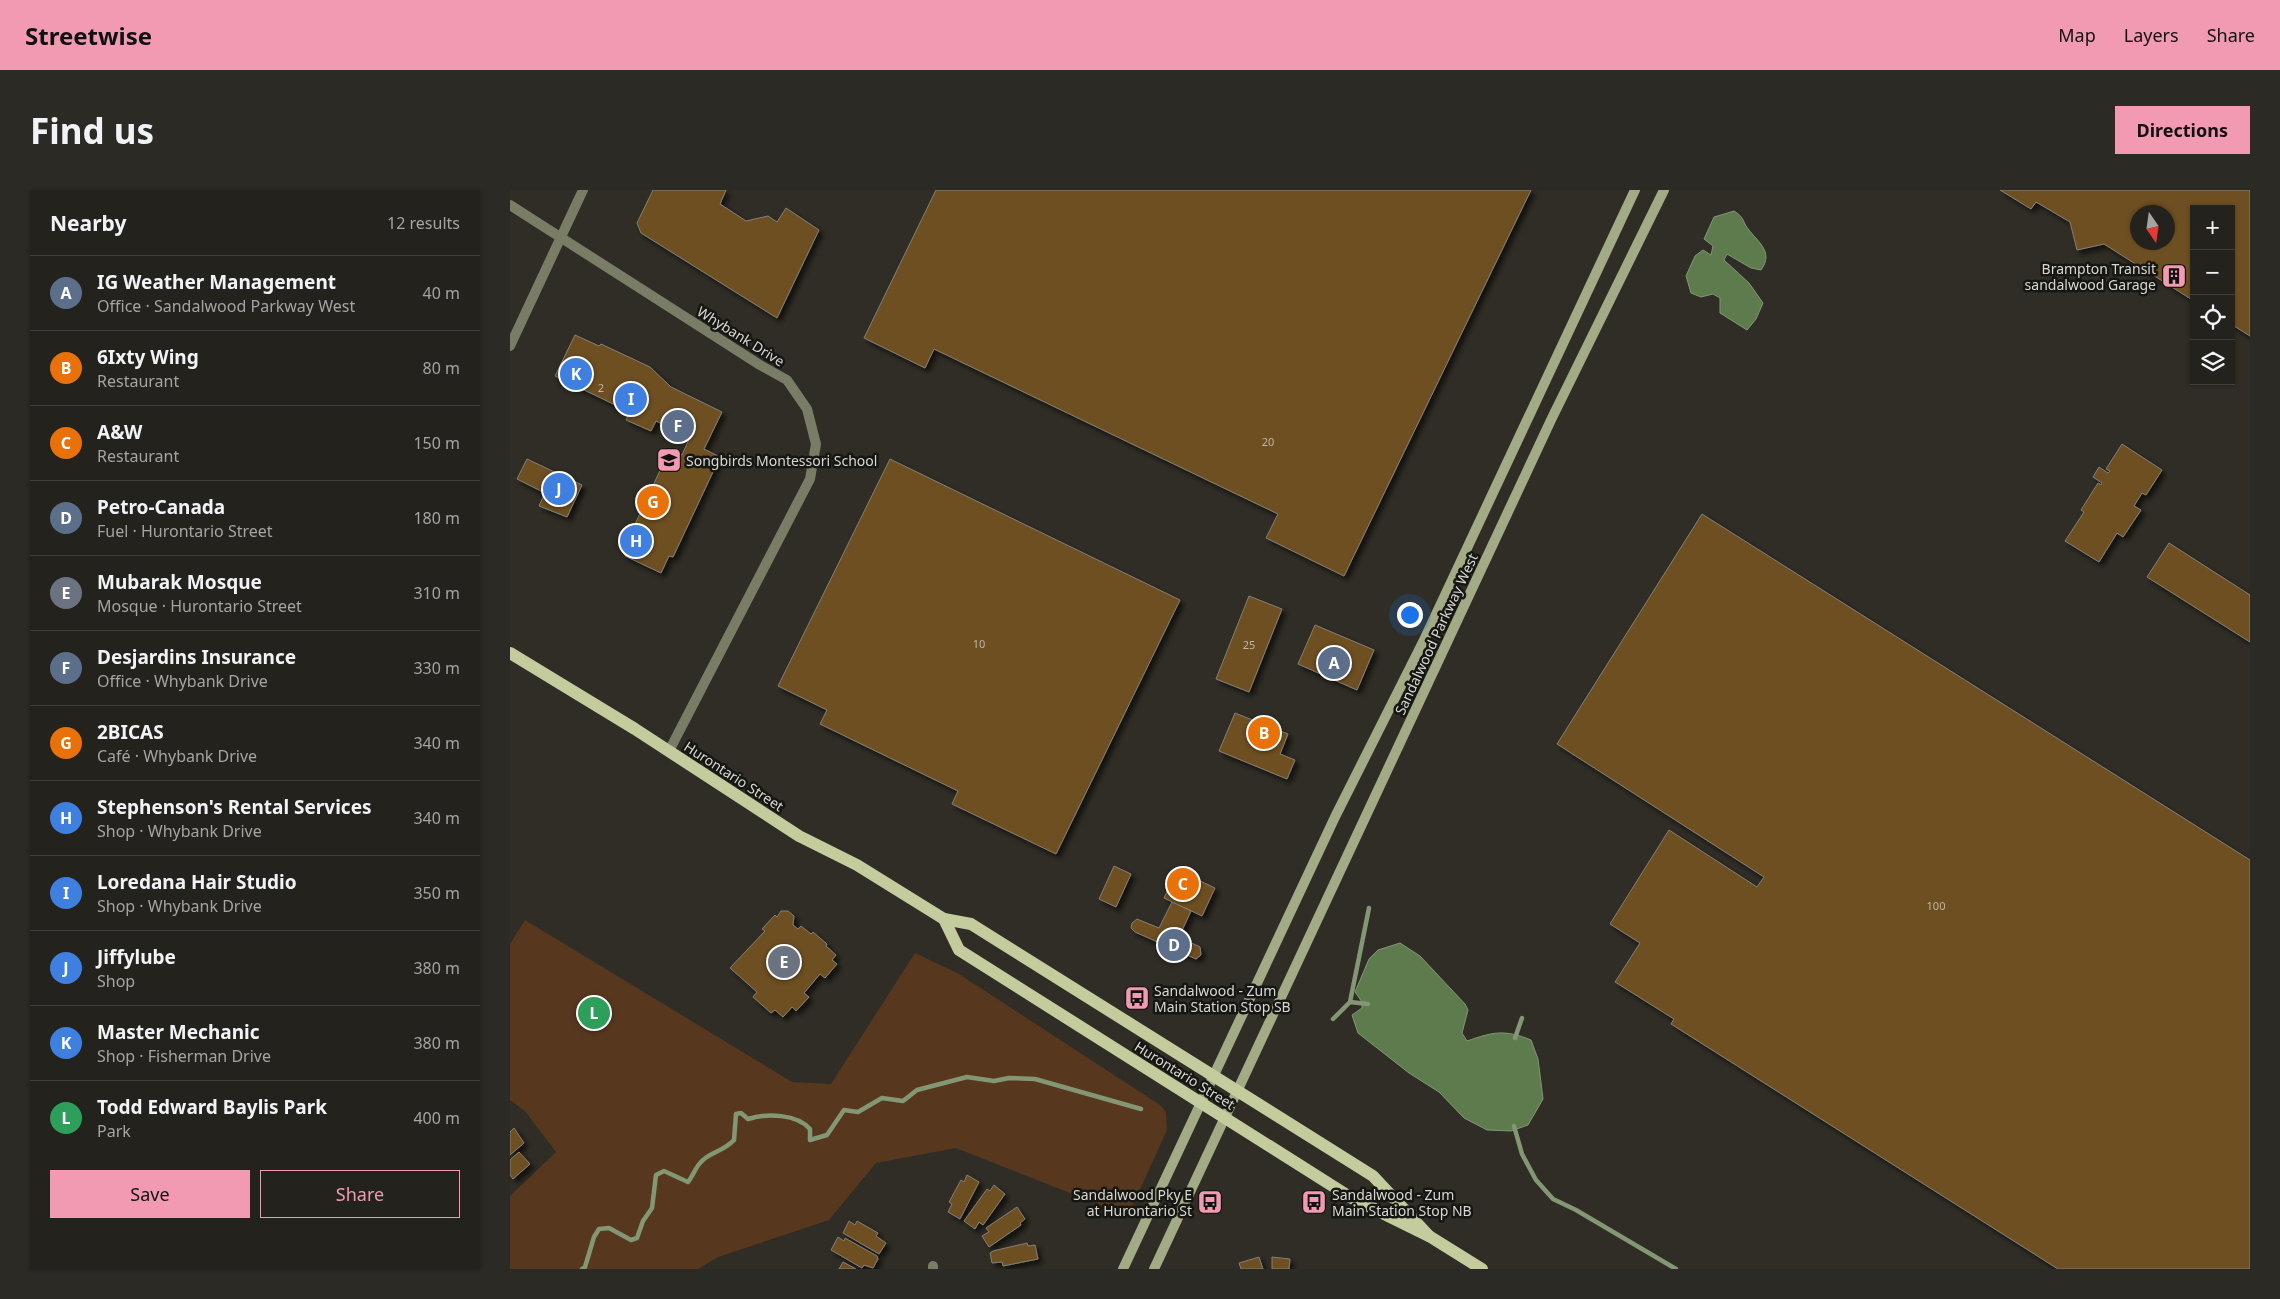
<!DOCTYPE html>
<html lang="en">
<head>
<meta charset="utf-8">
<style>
  body { margin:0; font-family:"Noto Sans",sans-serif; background:#2b2a25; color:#f1f3f6 }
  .controls { position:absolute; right:15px; top:15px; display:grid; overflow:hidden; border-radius:0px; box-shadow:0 1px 4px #0004 }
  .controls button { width:45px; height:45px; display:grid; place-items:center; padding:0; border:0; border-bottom:1px solid #403f3b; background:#23221c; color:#f1f3f6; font:25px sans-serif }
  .compass { position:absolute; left:1620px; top:15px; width:45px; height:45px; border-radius:50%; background:#23221c; box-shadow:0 1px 4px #0004; rotate:167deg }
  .you { position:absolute; left:899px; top:424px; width:18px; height:18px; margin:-12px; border:4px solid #fff; border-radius:50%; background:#1a73e8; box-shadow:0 0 0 8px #1a73e833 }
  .badge { display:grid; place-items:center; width:32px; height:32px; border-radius:50%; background:#f19ab1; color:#fff; font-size:16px; font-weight:700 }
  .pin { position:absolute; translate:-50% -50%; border:2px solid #fff; box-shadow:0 1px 5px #0006 }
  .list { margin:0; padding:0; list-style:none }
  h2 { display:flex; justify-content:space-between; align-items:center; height:65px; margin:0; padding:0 20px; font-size:21px }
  h2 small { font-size:16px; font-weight:400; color:#a3a4a3 }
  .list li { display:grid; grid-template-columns:32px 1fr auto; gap:15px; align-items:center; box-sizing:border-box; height:75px; padding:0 20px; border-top:1px solid #403f3b }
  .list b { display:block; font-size:19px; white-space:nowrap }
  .list p { margin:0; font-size:16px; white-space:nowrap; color:#a3a4a3 }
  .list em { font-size:16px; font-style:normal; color:#a3a4a3 }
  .actions { display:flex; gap:10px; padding:15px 20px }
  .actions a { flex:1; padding:11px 0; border:1px solid #f19ab1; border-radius:0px; text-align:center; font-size:18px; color:#f19ab1 }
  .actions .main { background:#f19ab1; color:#111 }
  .icon { flex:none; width:28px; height:28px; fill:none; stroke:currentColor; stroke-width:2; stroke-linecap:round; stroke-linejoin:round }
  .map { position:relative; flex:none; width:1740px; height:1079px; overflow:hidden; border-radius:0px }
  header { display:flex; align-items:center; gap:30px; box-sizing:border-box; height:70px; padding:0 25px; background:#f19ab1; color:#111 }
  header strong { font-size:24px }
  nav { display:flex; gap:28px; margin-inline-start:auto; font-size:18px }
  .intro { display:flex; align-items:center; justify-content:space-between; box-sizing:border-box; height:120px; padding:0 30px }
  h1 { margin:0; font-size:35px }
  .button { padding:12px 22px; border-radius:0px; background:#f19ab1; color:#111; font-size:18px; font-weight:700 }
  main { display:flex; gap:30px; padding:0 30px }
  aside { flex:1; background:#23221c; border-radius:0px; box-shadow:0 1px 4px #0004 }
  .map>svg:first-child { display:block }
  .green { fill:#57381f }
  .water { fill:#5e7b4e; stroke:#839775 }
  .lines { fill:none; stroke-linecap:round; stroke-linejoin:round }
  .stream { stroke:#839775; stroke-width:4.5 }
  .building { fill:#6d5021; stroke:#857f76; fill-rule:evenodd; filter:url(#shadow) }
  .street { stroke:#797d66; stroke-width:10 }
  .secondary { stroke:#a3aa86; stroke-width:10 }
  .primary { stroke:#c4cc9e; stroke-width:12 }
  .labels { text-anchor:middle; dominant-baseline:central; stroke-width:5; stroke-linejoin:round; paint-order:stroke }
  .number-label { font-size:11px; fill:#bdb5a5 }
  .poi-label { font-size:14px; fill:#d8d7d1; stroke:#161612; text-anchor:start }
  .street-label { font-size:14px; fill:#d8d7d1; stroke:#161612 }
</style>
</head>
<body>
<header>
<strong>Streetwise</strong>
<nav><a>Map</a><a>Layers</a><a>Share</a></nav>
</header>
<div class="intro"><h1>Find us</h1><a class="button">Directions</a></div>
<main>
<aside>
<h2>Nearby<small>12 results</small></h2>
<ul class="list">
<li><span class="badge" style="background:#5c6f8a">A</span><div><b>IG Weather Management</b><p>Office · Sandalwood Parkway West</p></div><em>40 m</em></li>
<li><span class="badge" style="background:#e8710a">B</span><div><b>6Ixty Wing</b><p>Restaurant</p></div><em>80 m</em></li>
<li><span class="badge" style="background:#e8710a">C</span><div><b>A&amp;W</b><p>Restaurant</p></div><em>150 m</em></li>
<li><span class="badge" style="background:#5c6f8a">D</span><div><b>Petro-Canada</b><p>Fuel · Hurontario Street</p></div><em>180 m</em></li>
<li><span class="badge" style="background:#6b7280">E</span><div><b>Mubarak Mosque</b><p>Mosque · Hurontario Street</p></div><em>310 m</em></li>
<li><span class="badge" style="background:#5c6f8a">F</span><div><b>Desjardins Insurance</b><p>Office · Whybank Drive</p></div><em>330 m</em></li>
<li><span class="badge" style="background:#e8710a">G</span><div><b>2BICAS</b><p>Café · Whybank Drive</p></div><em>340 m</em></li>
<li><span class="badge" style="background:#3f7fe0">H</span><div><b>Stephenson's Rental Services</b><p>Shop · Whybank Drive</p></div><em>340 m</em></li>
<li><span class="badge" style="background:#3f7fe0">I</span><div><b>Loredana Hair Studio</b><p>Shop · Whybank Drive</p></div><em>350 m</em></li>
<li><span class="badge" style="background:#3f7fe0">J</span><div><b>Jiffylube</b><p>Shop</p></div><em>380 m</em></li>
<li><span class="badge" style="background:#3f7fe0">K</span><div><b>Master Mechanic</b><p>Shop · Fisherman Drive</p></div><em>380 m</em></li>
<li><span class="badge" style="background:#2e9e5b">L</span><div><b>Todd Edward Baylis Park</b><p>Park</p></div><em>400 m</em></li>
</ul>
<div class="actions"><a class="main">Save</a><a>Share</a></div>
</aside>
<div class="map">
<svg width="1740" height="1079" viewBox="0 0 1740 1079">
  <defs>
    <filter id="shadow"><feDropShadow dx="4" dy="4" stdDeviation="2.5" flood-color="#0009"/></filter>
  </defs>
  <rect width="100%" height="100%" fill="#2f2d25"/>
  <!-- green -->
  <polygon class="green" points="15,730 282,892 321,894 405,763 449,784 650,915 656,922 657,940 618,1026 446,958 366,973 319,1030 208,1067 188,1079 0,1079 0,1006 46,962 15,921 0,910 0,754"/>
  <!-- water -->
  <g class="water">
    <path d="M1224 21C1232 26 1232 28 1236 36 1246 51 1265 61 1251 80L1241 78 1217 64 1214 70 1239 93 1253 113 1246 129 1237 140 1210 123V108L1203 104 1191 107 1181 103 1176 86 1185 66 1193 60 1201 65 1203 56 1194 49 1204 27Z"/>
    <path d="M890 753 910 766 955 814 958 820 952 843 957 851C983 842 994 839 1021 850L1028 869 1033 909 1018 935 1001 941 977 940 954 928 929 902 899 883 848 843 842 825 852 818V812L845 802 859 769 868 760Z"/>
  </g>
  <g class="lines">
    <!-- stream -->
    <g class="stream">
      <polyline points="840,812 859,718"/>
      <polyline points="823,829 840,812 858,814"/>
      <polyline points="1005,848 1012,828"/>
      <polyline points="1004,936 1012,964 1026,990 1043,1009 1066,1020 1166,1079"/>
      <path d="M72 1079 75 1077 84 1047 89 1039 99 1038 121 1050 127 1048 133 1031 142 1018 146 985 154 981 178 992C183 986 185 978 191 972 199 962 213 962 224 950L226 924 231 923 238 929C257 923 287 924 300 939V950L317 945 334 920 348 922 372 908 393 911 407 900 457 887 484 891 499 888 525 889 631 919"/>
    </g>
  </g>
  <!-- building -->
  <g class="building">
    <polygon points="143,0 216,0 210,14 236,31 258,26 267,32 276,18 309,40 267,128 131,43 127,33"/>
    <polygon points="426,0 1021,0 834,386 756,348 768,324 424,159 415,178 354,148"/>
    <path d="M1490 0H1740V146L1721 134V19H1684V111L1594 54 1567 60 1560 32 1526 12 1521 19ZM1628 22H1658V52H1628Z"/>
    <polygon points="65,145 89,156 91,154 140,177 161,197 212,222 194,259 210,267 163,367 159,366 151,383 115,366 114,358 160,259 172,265 180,247 146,231 141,241 116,230 120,222 45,186"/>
    <polygon points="1612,254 1652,280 1636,305 1632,303 1624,316 1631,320 1613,347 1607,343 1589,372 1555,351 1574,322 1571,320 1588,293 1591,295 1592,293 1583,287 1589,277 1598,283 1600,281 1596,279"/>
    <polygon points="17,269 72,295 57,327 29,316 35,303 7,289"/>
    <polygon points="380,269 670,410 546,664 442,614 448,601 310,534 317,520 268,496"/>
    <polygon points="1192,324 1740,670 1740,1079 1548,1079 1161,834 1164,829 1105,792 1130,753 1100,734 1159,640 1247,697 1254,687 1047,554"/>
    <polygon points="1659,353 1740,405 1740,452 1637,387"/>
    <polygon points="739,406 772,419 739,502 706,489"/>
    <polygon points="805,435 864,460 847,500 788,474"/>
    <polygon points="725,523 778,544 770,564 785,570 777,589 709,561"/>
    <polygon points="604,676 621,684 606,717 589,709"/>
    <polygon points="667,680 705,698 692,726 654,708"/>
    <polygon points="662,712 681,721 669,747 690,757 691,765 686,769 625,742 621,738 622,733 627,729 649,738"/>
    <polygon points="271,721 278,721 284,726 283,735 288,739 291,736 301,744 303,742 317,754 316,756 326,765 322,770 327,774 315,788 310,784 294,803 299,807 286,821 282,817 273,827 265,820 261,823 243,807 247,802 220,778 255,741 252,739 265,725 267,727"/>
    <polygon points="4,938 14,953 0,965 0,942"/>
    <polygon points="9,962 20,974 3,989 0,985 0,970"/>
    <polygon points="457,985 469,992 450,1029 438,1022 442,1014 439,1012 451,990 454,992"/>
    <polygon points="484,995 495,1004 473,1035 469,1032 465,1039 454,1031 477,999 480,1001"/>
    <polygon points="507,1017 515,1029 510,1033 511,1035 479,1057 472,1046 479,1042 476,1038"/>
    <polygon points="339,1031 345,1035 347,1031 368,1043 366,1046 376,1053 369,1064 333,1043"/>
    <polygon points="328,1047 334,1051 335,1048 367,1066 368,1069 363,1078 354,1075 352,1078 321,1060"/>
    <polygon points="517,1053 518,1056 525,1055 528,1069 493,1076 492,1072 482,1073 480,1063 483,1061"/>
    <polygon points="749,1067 753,1079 731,1079 729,1073"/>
    <polygon points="762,1067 780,1069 779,1079 762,1079"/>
    <polygon points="333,1072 346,1079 329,1079"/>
  </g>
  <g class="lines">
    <!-- street -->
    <g class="street">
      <polyline points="0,15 250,175 277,190 297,219 306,254 300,289 159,561"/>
      <polyline points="0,156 73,0"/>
      <polyline points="423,1076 423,1079"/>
    </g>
    <!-- secondary -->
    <g class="secondary">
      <polyline points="613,1079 825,627 913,452 1125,0"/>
      <polyline points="644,1079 1041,230 1154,0"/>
    </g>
    <!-- primary -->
    <g class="primary">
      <polyline points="0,463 125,539 289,646 347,675 434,729 461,734 863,986 919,1046"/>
      <polyline points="434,729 449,760 840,1007 919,1046 972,1079"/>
    </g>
  </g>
  <!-- icons -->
  <defs>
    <symbol id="building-square" viewBox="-11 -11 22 22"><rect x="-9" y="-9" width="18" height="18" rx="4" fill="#f19ab1" stroke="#161612"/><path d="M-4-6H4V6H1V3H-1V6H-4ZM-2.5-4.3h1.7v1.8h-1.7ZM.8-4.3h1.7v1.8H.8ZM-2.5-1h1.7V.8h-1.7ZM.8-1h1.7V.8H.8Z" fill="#111"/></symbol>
    <symbol id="school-square" viewBox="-11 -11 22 22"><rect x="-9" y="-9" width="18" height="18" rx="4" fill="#f19ab1" stroke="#161612"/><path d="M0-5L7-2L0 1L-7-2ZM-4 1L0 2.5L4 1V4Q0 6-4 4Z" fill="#111"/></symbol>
    <symbol id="bus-square" viewBox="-11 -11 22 22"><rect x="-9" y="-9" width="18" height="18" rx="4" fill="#f19ab1" stroke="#161612"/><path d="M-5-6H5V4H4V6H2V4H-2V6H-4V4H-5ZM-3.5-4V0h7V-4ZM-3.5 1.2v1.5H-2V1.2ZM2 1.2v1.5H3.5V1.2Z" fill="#111"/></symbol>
  </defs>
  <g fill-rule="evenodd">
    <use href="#building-square" x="1650" y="72" width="28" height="28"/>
    <use href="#school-square" x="145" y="256" width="28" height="28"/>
    <use href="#bus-square" x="613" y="794" width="28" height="28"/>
    <use href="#bus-square" x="686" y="998" width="28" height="28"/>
    <use href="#bus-square" x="790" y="998" width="28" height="28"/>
  </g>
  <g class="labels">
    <!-- number labels -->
    <g class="number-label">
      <text x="91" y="197">2</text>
      <text x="758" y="251">20</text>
      <text x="469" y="453">10</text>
      <text x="739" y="454">25</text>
      <text x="1426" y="715">100</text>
    </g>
    <!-- poi labels -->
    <g class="poi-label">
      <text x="1646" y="78" text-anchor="end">Brampton Transit<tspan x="1646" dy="16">sandalwood Garage</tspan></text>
      <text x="176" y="270">Songbirds Montessori School</text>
      <text x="644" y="800">Sandalwood - Zum<tspan x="644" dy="16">Main Station Stop SB</tspan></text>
      <text x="682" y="1004" text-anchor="end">Sandalwood Pky E<tspan x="682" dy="16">at Hurontario St</tspan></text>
      <text x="822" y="1004">Sandalwood - Zum<tspan x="822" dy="16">Main Station Stop NB</tspan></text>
    </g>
    <!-- street labels -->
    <g class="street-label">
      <text transform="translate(231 146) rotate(32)">Whybank Drive</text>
      <text transform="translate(926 444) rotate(-65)">Sandalwood Parkway West</text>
      <text transform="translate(224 586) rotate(33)">Hurontario Street</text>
      <text transform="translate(675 885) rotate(32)">Hurontario Street</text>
    </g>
  </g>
</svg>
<div class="controls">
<button>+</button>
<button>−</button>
<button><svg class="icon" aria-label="locate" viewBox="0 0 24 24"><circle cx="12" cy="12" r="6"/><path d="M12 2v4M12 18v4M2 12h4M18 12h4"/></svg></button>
<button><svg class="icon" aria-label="layers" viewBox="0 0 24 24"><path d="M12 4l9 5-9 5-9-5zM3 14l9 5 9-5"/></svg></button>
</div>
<svg class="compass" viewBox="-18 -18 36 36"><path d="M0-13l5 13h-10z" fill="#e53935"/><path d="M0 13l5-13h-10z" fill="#a3a4a3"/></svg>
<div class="you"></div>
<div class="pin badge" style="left:824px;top:473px;background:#5c6f8a">A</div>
<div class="pin badge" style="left:754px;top:543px;background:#e8710a">B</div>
<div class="pin badge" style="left:673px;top:694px;background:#e8710a">C</div>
<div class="pin badge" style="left:664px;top:755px;background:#5c6f8a">D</div>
<div class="pin badge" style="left:274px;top:772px;background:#6b7280">E</div>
<div class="pin badge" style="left:168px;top:236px;background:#5c6f8a">F</div>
<div class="pin badge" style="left:143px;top:312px;background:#e8710a">G</div>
<div class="pin badge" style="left:126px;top:351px;background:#3f7fe0">H</div>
<div class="pin badge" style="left:121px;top:209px;background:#3f7fe0">I</div>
<div class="pin badge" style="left:49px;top:299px;background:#3f7fe0">J</div>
<div class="pin badge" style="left:66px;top:184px;background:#3f7fe0">K</div>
<div class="pin badge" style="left:84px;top:823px;background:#2e9e5b">L</div>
</div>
</main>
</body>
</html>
